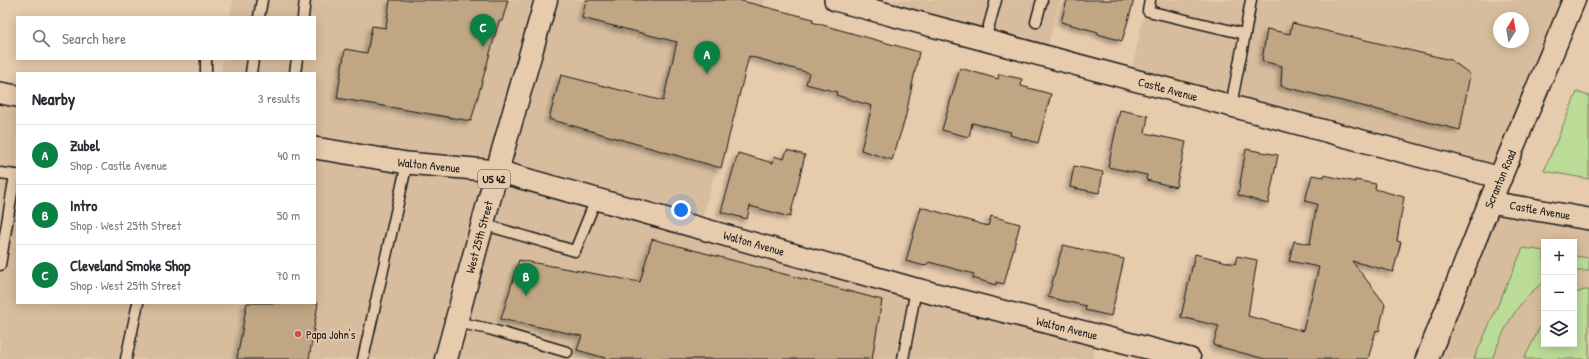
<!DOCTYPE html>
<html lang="en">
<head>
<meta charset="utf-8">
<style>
  body { margin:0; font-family:"Patrick Hand",sans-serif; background:#f7f7f7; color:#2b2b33 }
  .controls { position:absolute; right:12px; bottom:12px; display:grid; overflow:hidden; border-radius:0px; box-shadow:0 2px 10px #0003 }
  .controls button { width:36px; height:36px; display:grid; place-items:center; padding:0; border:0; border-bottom:1px solid #e1e1e2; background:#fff; color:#2b2b33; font:20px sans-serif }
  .compass { position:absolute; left:1493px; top:12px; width:36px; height:36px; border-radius:50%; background:#fff; box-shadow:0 2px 10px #0003; rotate:11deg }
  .you { position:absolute; left:681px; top:210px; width:14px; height:14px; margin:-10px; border:3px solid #fff; border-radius:50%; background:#1a73e8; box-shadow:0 0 0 6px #1a73e833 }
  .badge { display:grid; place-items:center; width:26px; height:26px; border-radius:50%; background:#0b8043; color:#fff; font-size:13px; font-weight:700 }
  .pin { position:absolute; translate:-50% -33px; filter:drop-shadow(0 1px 2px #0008) }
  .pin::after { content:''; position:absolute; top:21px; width:14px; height:12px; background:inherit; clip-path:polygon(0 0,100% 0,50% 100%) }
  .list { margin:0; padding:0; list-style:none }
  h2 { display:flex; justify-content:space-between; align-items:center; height:52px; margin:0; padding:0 16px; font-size:17px }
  h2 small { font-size:13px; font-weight:400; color:#7c7c81 }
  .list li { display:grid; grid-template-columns:26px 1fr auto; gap:12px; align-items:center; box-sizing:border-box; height:60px; padding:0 16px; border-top:1px solid #e1e1e2 }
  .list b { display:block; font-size:15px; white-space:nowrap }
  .list p { margin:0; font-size:13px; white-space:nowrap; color:#7c7c81 }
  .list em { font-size:13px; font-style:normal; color:#7c7c81 }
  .icon { flex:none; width:22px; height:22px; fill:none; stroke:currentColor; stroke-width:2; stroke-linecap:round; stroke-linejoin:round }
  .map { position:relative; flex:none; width:1589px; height:359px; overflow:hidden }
  .search { position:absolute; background:#fff; box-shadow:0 2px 10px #0003; left:16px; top:16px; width:300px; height:44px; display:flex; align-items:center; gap:10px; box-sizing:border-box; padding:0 14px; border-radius:0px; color:#7c7c81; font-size:15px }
  .panel { position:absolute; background:#fff; box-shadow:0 2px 10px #0003; left:16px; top:72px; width:300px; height:232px; border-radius:0px }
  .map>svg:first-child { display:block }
  .built { fill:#d7bd9d; fill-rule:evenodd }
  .green { fill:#bbdc96; stroke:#6c7c59 }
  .building { fill:#c0a683; stroke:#1c1c1c; filter:url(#shadow) }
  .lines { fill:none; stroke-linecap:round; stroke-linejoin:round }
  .service-casing { stroke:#1c1c1c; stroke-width:13 }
  .minor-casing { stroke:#1c1c1c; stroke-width:24 }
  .tertiary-casing { stroke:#1c1c1c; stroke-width:25 }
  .primary-casing { stroke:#1c1c1c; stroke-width:25 }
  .service { stroke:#e6cbad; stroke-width:10 }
  .minor { stroke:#e6cbad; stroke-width:21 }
  .tertiary { stroke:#e6cbad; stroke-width:22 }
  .primary { stroke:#e6cbad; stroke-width:22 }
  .poi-dot { fill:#d1495b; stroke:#e6cbad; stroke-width:1.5 }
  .labels { text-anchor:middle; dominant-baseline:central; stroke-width:3; stroke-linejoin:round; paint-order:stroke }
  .shield { fill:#e6cbad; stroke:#595048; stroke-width:1 }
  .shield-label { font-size:11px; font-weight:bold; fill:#1c1c1c }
  .street-label { font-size:12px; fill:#1c1c1c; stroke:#e6cbad }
  .poi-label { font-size:12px; fill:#1c1c1c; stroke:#e6cbad; text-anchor:start }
</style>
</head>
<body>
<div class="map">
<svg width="1589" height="359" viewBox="0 0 1589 359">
  <defs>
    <filter id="shadow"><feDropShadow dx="-3.5" dy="3.5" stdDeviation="2" flood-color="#0004"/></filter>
  </defs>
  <rect width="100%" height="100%" fill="#e6cbad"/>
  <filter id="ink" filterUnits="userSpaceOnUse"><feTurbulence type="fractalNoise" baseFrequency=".025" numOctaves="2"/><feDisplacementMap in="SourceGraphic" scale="8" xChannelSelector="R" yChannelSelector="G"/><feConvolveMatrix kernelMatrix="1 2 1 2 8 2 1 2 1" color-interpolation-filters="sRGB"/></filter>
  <g filter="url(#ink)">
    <!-- built -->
    <g class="built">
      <polygon points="233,0 765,0 699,228 1097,335 1092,359 0,359 0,93 17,96 17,303 315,303 315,73 221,73 223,59 315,59 315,17 230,17"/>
      <polygon points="835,0 1060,0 1045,56"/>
      <path d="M1147 0H1574L1501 178 1130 78ZM1499 18H1523V42H1499Z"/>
      <path d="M1490 202 1589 219V359H1428ZM1544 242H1574V344H1544Z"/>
    </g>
    <!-- green -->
    <g class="green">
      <polygon points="1577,92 1589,96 1589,179 1544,171"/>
      <path d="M1523 248 1544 251V282C1517 301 1504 329 1492 359H1474Z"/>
      <polygon points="1574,256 1589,258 1589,271 1574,271"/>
      <polygon points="1584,290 1589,290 1589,359 1524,359 1544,319 1544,344 1574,344 1574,294"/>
    </g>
    <!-- building -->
    <g class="building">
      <polygon points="390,0 508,0 502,21 499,21 471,121 337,98 345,49 367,53 372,26 386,28"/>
      <polygon points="586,0 738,0 813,19 812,22 919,52 905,119 892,160 861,150 872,106 836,95 837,92 806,84 809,73 749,56 721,168 549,119 561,75 663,101 677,42 582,18"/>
      <polygon points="1067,0 1134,0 1122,41 1098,34 1098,32 1061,22"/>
      <polygon points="1292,23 1451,60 1470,74 1460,130 1281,86 1282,66 1262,61 1267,29 1290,34"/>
      <polygon points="960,68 998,79 999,74 1022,79 1021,86 1051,94 1038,143 1010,135 1011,132 972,123 969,137 942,130"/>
      <polygon points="1120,110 1148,116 1145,133 1186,142 1176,187 1146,180 1147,175 1108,167"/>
      <polygon points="1246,149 1278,155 1268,204 1238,195"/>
      <polygon points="787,150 805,155 790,217 750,206 747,219 721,212 738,153 773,163 774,156 784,159"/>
      <polygon points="1074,166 1103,172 1099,193 1070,187"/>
      <polygon points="1312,175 1324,177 1324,175 1355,182 1355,180 1376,184 1375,189 1404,197 1397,241 1401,242 1393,272 1352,261 1385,304 1379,331 1376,330 1368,359 1265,359 1213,345 1219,326 1181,317 1195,254 1235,264 1237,256 1257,260 1248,316 1303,331 1319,267 1289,261 1294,241 1310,244 1317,204 1305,201"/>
      <polygon points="921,207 988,226 991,216 1020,224 1004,284 996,282 996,285 973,278 974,274 929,262 925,266 906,261"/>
      <polygon points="652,239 882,300 872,359 609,359 577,350 582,336 501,319 519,260 640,282"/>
      <polygon points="1063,245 1124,259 1111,316 1085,310 1086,306 1048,297"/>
      <polygon points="247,303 318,303 309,359 237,359"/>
    </g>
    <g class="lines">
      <defs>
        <g id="service">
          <polyline points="1150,0 1148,11 1245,34 1231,105"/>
          <polyline points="259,17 262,0"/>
          <polyline points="303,17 305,0"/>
          <polyline points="1036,22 1042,0"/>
          <polyline points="1245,34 1251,0"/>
          <polyline points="985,40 996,0"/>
          <polyline points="206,73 206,59"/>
          <polyline points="251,73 253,59"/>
          <polyline points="295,73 297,59"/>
          <polyline points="0,173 15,175"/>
          <polyline points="482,224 575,251 596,199"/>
          <polyline points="0,265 15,175 17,175"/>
          <polyline points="456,322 489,329 567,352"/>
          <polyline points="126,359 138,303"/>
          <polyline points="363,359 407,163"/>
          <polyline points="903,359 916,289"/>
        </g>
        <g id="minor">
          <polyline points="835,0 1501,178"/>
          <polyline points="0,93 17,96"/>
          <polyline points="315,148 407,163 497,171 916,289 1190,359"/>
          <polyline points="1490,202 1589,219"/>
        </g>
        <polyline id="tertiary" points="1427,359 1490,202 1574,0"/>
        <polyline id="primary" points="446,359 497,171 546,0"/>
      </defs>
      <!-- service casing -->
      <use href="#service" class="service-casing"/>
      <!-- minor casing -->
      <use href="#minor" class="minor-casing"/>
      <!-- tertiary casing -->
      <use href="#tertiary" class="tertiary-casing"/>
      <!-- primary casing -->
      <use href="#primary" class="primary-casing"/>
      <!-- service -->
      <use href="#service" class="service"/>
      <!-- minor -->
      <use href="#minor" class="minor"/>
      <!-- tertiary -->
      <use href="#tertiary" class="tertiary"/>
      <!-- primary -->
      <use href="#primary" class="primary"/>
    </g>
  </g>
  <!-- markers -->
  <circle class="poi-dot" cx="298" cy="334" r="4"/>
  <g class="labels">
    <!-- shield labels -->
    <rect class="shield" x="478" y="170" width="32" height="18" rx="3"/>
    <g class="shield-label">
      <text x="494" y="179">US 42</text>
    </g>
    <!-- street labels -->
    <g class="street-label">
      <text transform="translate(1168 89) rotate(15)">Castle Avenue</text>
      <text transform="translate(429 165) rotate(6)">Walton Avenue</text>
      <text transform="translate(1500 179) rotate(-67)">Scranton Road</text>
      <text transform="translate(1540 210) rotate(10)">Castle Avenue</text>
      <text transform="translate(479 237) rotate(-75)">West 25th Street</text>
      <text transform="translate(754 243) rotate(16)">Walton Avenue</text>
      <text transform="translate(1067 328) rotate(14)">Walton Avenue</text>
    </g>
    <!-- poi labels -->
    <g class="poi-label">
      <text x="306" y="334">Papa John's</text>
    </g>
  </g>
</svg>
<div class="controls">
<button>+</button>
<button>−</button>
<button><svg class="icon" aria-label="layers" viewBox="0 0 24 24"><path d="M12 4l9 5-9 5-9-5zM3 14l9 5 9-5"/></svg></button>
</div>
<svg class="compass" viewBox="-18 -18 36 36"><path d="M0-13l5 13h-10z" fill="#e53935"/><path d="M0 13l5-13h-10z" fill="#7c7c81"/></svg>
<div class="you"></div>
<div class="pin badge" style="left:707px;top:74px">A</div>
<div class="pin badge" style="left:526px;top:296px">B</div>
<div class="pin badge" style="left:483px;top:47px">C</div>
<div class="search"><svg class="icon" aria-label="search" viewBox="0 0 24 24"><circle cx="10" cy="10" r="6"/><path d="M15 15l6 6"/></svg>Search here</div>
<section class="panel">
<h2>Nearby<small>3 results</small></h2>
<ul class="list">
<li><span class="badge">A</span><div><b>Zubel</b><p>Shop · Castle Avenue</p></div><em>40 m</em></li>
<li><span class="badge">B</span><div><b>Intro</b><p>Shop · West 25th Street</p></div><em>50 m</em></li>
<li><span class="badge">C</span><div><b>Cleveland Smoke Shop</b><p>Shop · West 25th Street</p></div><em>70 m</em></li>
</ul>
</section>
</div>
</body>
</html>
